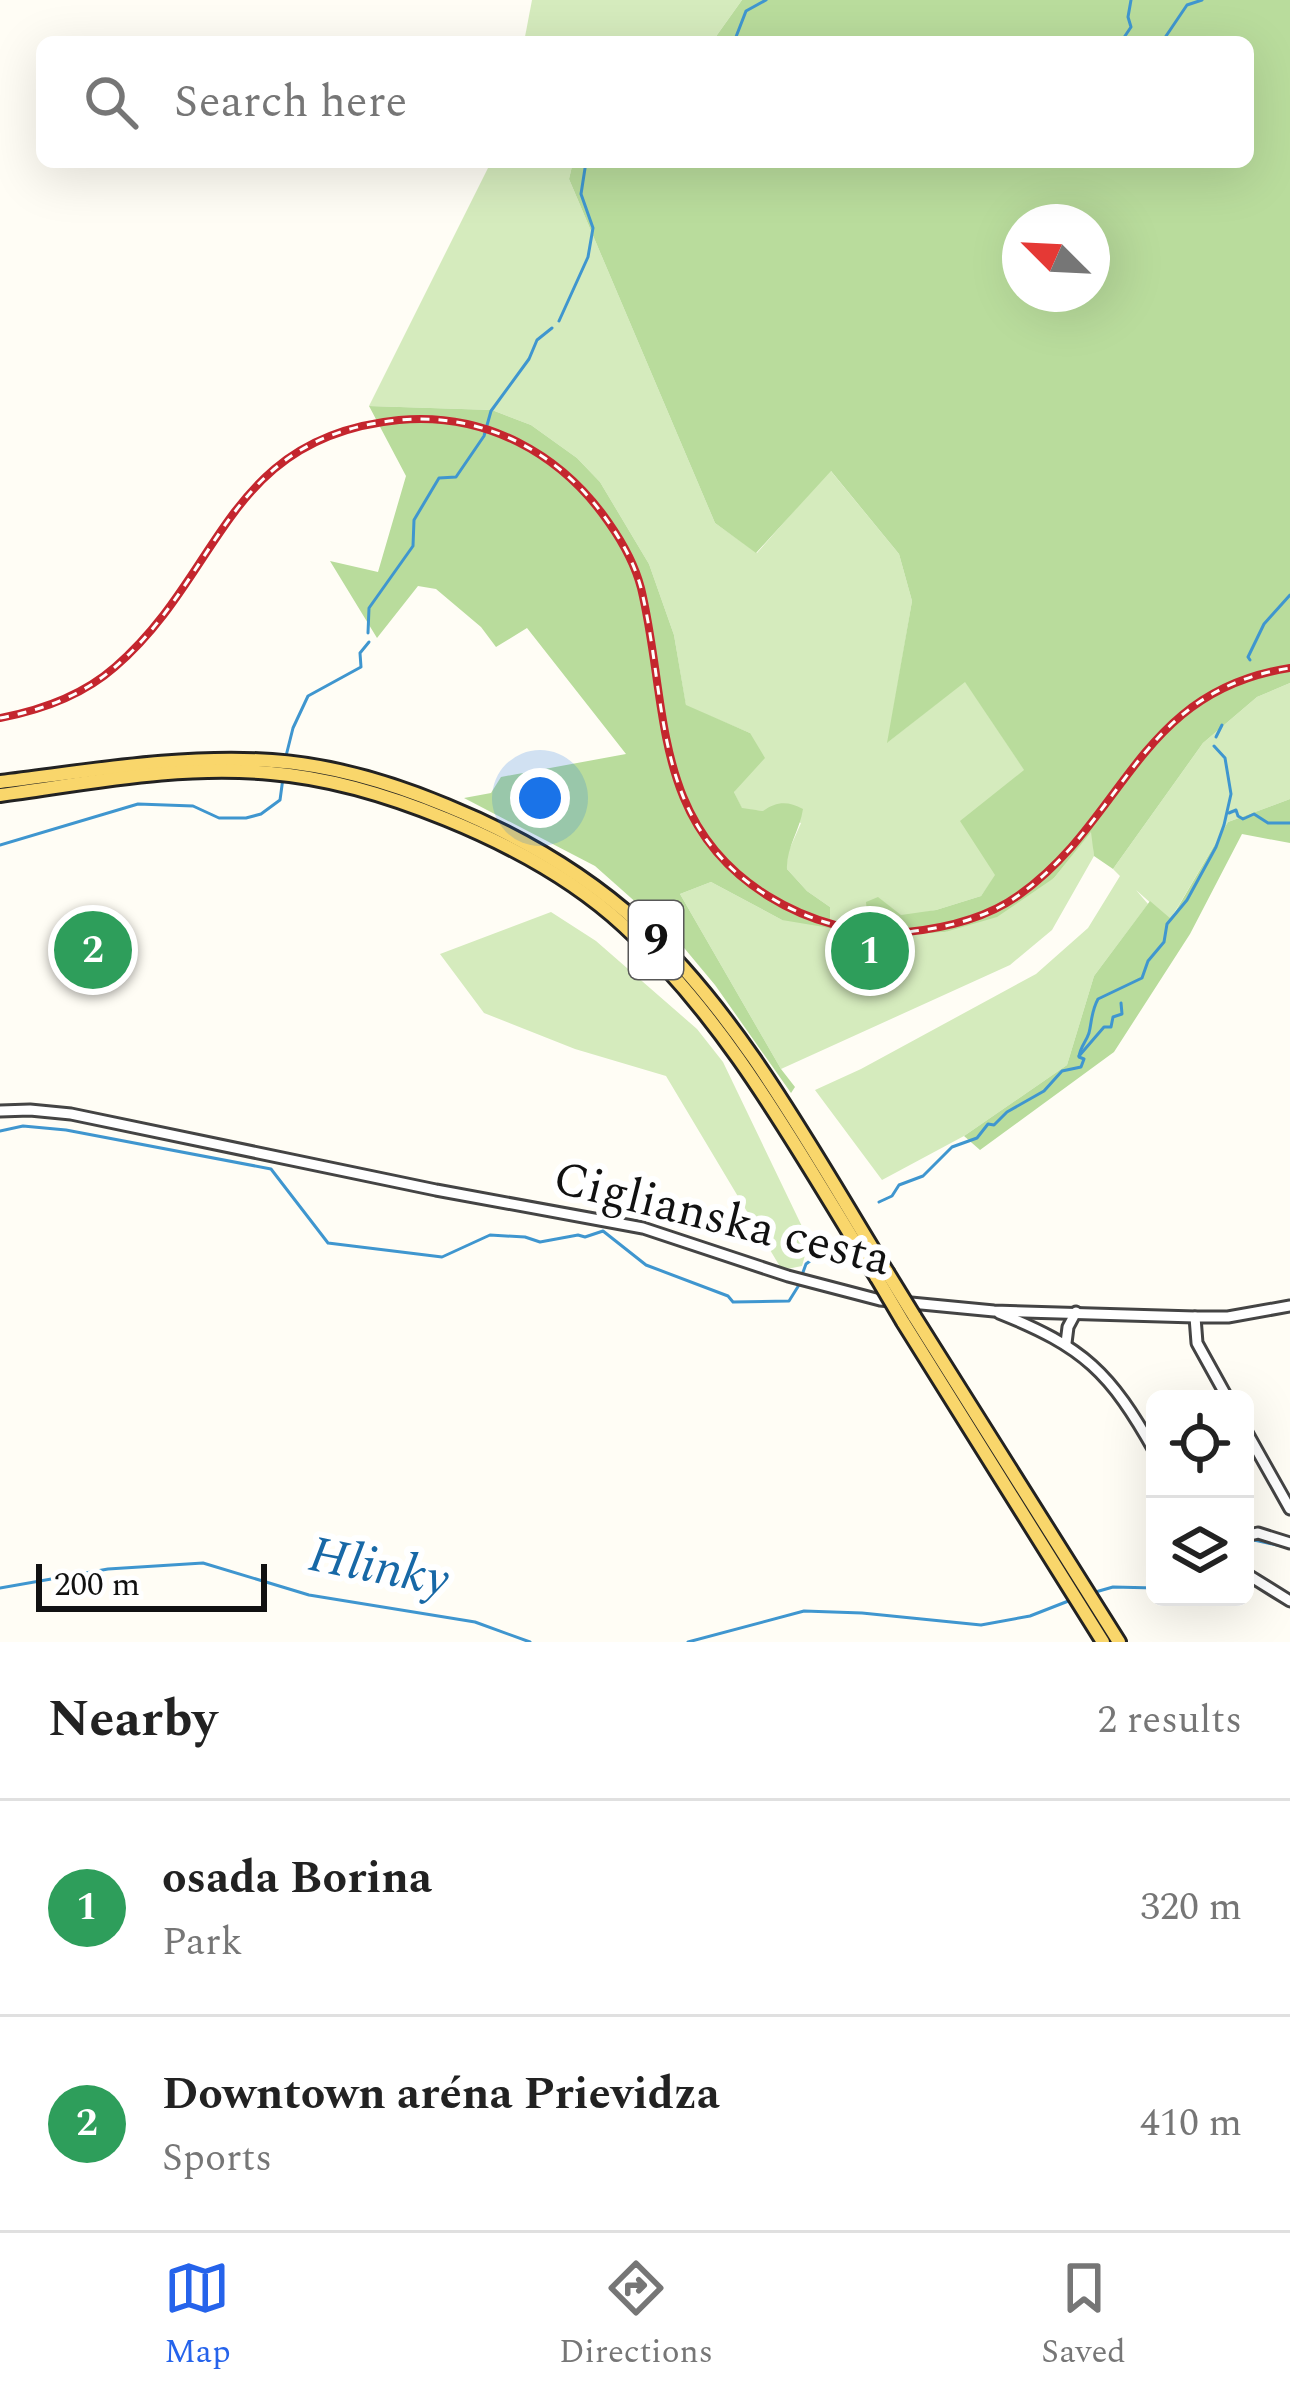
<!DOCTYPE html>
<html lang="en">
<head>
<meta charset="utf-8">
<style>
  body { margin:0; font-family:Spectral,serif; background:#f6f6f6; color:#222 }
  .controls { position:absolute; right:36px; bottom:36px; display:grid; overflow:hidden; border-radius:18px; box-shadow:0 12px 48px #0002 }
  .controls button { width:108px; height:108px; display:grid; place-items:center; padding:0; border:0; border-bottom:3px solid #e0e0e0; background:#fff; color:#222; font:60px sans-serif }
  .compass { position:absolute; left:1002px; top:204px; width:108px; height:108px; border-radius:50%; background:#fff; box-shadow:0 12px 48px #0002; rotate:294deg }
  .scale { position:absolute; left:36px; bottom:30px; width:231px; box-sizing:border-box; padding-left:12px; border:6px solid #111; border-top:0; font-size:33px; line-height:42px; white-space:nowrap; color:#111; -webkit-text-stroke:9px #fff; paint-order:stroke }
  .you { position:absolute; left:540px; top:798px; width:42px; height:42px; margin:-30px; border:9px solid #fff; border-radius:50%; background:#1a73e8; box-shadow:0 0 0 18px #1a73e833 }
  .badge { display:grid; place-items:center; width:78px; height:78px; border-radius:50%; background:#2563eb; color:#fff; font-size:39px; font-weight:700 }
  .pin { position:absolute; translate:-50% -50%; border:6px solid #fff; box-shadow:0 3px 12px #0006 }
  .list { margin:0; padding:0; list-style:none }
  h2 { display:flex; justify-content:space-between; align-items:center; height:156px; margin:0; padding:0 48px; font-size:51px }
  h2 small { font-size:39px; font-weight:400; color:#767676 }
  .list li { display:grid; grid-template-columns:78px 1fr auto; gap:36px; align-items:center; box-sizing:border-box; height:216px; padding:0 48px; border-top:3px solid #e0e0e0 }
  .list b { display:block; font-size:45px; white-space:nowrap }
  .list p { margin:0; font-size:39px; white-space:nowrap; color:#767676 }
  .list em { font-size:39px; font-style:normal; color:#767676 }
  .icon { flex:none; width:66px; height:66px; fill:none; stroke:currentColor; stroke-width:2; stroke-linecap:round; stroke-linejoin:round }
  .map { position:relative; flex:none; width:1290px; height:1642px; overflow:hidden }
  .search { position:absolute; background:#fff; box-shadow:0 12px 48px #0002; left:36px; right:36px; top:36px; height:132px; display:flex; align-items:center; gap:30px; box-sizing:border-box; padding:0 42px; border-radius:18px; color:#767676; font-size:45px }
  .sheet { height:588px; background:#fff }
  nav { display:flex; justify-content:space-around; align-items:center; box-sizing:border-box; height:168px; border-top:3px solid #e0e0e0; background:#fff; font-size:33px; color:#767676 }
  nav a { display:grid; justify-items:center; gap:6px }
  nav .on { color:#2563eb }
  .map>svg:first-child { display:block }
  .green { fill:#d5ebbd }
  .forest { fill:#b9dc9c; fill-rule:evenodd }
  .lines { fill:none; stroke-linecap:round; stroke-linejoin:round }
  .stream { stroke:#3f96cf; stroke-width:3 }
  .minor-casing { stroke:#444; stroke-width:15 }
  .major-casing { stroke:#222; stroke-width:18 }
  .minor { stroke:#fff; stroke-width:9 }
  .major { stroke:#f9d66b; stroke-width:12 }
  .rail-casing { stroke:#c4262e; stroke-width:8 }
  .rail { stroke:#fff; stroke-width:3; stroke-dasharray:9; stroke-linecap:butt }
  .major-bridge-casing { stroke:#222; stroke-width:18; stroke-linecap:butt }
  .major-bridge { stroke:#f9d66b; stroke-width:12 }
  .labels { text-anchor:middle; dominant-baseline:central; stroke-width:12; stroke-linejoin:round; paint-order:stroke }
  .shield { fill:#fff; stroke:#585858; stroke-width:3 }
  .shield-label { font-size:45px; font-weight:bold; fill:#111 }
  .street-label { font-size:48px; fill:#111; stroke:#fff }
  .water-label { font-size:51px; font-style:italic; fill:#1768a6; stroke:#fff }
</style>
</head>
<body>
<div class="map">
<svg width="1290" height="1642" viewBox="0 0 1290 1642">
  <rect width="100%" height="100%" fill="#fffdf5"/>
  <!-- green -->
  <g class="green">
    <polygon points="532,0 742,0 712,42 524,42"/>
    <polygon points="491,162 573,162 569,179 715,523 757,553 830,470 899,554 912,601 888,742 965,681 1025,771 996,875 981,896 936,910 868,924 886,937 945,932 1054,878 1092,830 1094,856 1052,930 1010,965 781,1069 680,894 711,882 782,920 830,907 807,891 787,869 786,857 801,823 763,811 742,809 734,792 750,733 686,706 674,635 649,564 600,482 577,458 531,425 492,410 369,406"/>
    <polygon points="1290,683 1290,799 1228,822 1170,920 1136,890 1148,904 1094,976 1067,1065 964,1136 882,1180 815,1090 861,1069 1036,974 1088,928 1120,876 1113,869 1203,743 1257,697"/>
    <polygon points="551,912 596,941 697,1029 723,1062 809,1241 802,1266 782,1270 666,1076 575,1049 484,1013 440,954"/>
  </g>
  <!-- forest -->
  <g class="forest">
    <path d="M742 0H1290V683L1257 697 1203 743 1113 869 1094 856 1091 832 1054 878 997 917 945 932 886 937 868 924 866 902 878 897 901 915 936 910 981 896 995 875 960 821 1024 770 965 682 887 743 912 601 899 554 831 471 756 553 715 523 569 179 573 162H1248V42H712ZM1020 222H1092V294H1020Z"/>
    <path d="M369 406 492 410 531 425 577 458 600 482 649 564 674 635 686 705 750 733 765 758 734 792 742 808 763 811C777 801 788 801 803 809 800 830 786 848 787 869L807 891 830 907V928L782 920 711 882 680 894 781 1069 795 1087 791 1093 715 985 675 937 595 866 464 798 491 793 501 777 626 754 527 628 496 647 481 627 436 589 418 586 377 638 330 561 378 572 406 476Z"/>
    <polygon points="1290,799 1290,843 1242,834 1190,934 1114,1052 980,1150 964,1136 1067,1065 1094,976 1150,901 1171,919 1228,822"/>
  </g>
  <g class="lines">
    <!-- stream -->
    <g class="stream">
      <polyline points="734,42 746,11 766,0"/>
      <polyline points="1121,42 1131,27 1128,17 1131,0"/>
      <polyline points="1162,42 1187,5 1202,0"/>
      <polyline points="559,321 588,257 593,228 581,194 586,162"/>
      <polyline points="368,633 369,608 413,546 414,520 439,478 456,477 484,436 491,411 529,359 537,340 552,328"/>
      <polyline points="1250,660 1248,657 1264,624 1290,595"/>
      <polyline points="1216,737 1222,725"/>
      <polyline points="286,756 293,728 308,696 361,667 360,653 369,642"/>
      <polyline points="1229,813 1236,810 1238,816 1243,819 1254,814 1268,823 1290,823"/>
      <polyline points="0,845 138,804 193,806 219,818 246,818 261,814 280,800 283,778"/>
      <polyline points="1079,1056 1104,1027 1111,1027 1113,1017 1122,1014 1121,1003"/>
      <polyline points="0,1131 23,1126 66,1130 271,1169 328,1243 442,1257 490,1235 525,1237 540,1242 578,1235 585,1237 603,1231 646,1265 728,1296 733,1302 789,1301 799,1285"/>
      <path d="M879 1202 892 1196 899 1185 923 1176 952 1147 977 1138 988 1124 994 1125 1007 1112 1044 1091 1062 1071 1081 1067 1084 1059 1079 1057C1080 1047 1086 1042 1089 1033 1092 1021 1091 1012 1098 999L1142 978 1148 961 1164 942 1167 924 1187 900 1216 847 1224 825 1231 794 1225 758 1214 746"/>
      <polyline points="802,1275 806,1264 827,1248"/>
      <polyline points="1245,1543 1254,1540 1290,1548"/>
      <polyline points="0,1588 108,1569 203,1563 309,1595 475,1622 530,1642"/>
      <polyline points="1092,1593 1113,1587 1155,1588"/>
      <polyline points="688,1642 804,1611 862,1613 981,1625 1030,1616 1071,1600"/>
    </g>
    <defs>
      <g id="minor">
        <polyline points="0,1111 30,1110 71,1114 436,1190 643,1228 788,1276 880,1300 994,1311 1195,1317 1228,1317 1290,1306"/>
        <path d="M999 1313C1084 1347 1110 1372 1155 1452"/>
        <polyline points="1195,1317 1197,1343 1228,1399"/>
        <polyline points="1066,1343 1068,1327 1076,1312"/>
        <polyline points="1245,1429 1290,1509"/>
        <polyline points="1245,1536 1258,1533 1290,1543"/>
        <polyline points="1245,1573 1290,1601"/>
      </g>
      <g id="major">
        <path d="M0 782C91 771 180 755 272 761 331 765 392 783 447 806 518 835 583 872 640 924 741 1016 816 1157 887 1272"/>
        <path d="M0 795C89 783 181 764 271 773 331 778 390 796 446 819 510 845 572 878 624 926 731 1023 801 1157 877 1278"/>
        <polyline points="914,1316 1119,1642"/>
        <polyline points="903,1322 1103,1642"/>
      </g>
    </defs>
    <!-- minor casing -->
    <use href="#minor" class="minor-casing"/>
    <!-- major casing -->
    <use href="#major" class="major-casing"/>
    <!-- minor -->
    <use href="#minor" class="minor"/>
    <!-- major -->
    <use href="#major" class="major"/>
    <defs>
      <path id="rail" d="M0 718C42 710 82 696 115 667 223 574 225 437 399 420 485 412 561 453 609 523 623 543 635 565 641 588 669 704 650 823 768 896 808 921 860 936 907 932 946 928 987 918 1019 895 1126 819 1138 691 1290 668"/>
    </defs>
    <!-- rail casing -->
    <use href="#rail" class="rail-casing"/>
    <!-- rail -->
    <use href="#rail" class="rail"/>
    <defs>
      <g id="major-bridge">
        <polyline points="887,1272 914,1316"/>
        <polyline points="877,1278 903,1322"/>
      </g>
    </defs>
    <!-- major-bridge casing -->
    <use href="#major-bridge" class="major-bridge-casing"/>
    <!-- major-bridge -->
    <use href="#major-bridge" class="major-bridge"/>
  </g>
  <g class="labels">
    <!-- shield labels -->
    <rect class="shield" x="629" y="901" width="54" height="78" rx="9"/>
    <g class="shield-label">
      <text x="656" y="940">9</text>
    </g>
    <!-- street labels -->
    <g class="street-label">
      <text transform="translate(722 1219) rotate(14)">Ciglianska cesta</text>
    </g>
    <!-- water labels -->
    <g class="water-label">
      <text transform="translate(379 1568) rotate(11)">Hlinky</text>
    </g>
  </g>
</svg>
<div class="controls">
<button><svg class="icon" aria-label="locate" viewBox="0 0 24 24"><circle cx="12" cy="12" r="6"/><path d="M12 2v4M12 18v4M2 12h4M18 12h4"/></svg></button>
<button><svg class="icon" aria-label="layers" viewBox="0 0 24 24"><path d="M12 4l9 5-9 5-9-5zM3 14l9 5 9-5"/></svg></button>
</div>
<svg class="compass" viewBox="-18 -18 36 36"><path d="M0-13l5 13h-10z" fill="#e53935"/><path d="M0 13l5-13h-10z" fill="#767676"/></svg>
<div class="scale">200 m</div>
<div class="you"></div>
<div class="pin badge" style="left:870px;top:951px;background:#2e9e5b">1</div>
<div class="pin badge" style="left:93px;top:950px;background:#2e9e5b">2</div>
<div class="search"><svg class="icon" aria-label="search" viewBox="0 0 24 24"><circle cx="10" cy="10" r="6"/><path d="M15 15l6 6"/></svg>Search here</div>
</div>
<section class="sheet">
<h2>Nearby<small>2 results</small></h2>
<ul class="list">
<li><span class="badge" style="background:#2e9e5b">1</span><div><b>osada Borina</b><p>Park</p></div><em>320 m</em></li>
<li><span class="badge" style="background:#2e9e5b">2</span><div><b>Downtown aréna Prievidza</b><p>Sports</p></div><em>410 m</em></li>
</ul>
</section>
<nav>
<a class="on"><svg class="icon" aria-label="map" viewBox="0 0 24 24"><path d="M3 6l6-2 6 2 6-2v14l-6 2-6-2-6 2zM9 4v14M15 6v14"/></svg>Map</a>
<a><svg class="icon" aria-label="directions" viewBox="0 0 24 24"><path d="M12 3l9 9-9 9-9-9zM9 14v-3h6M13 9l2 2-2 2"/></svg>Directions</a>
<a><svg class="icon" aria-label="saved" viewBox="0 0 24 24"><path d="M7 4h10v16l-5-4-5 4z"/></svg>Saved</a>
</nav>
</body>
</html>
